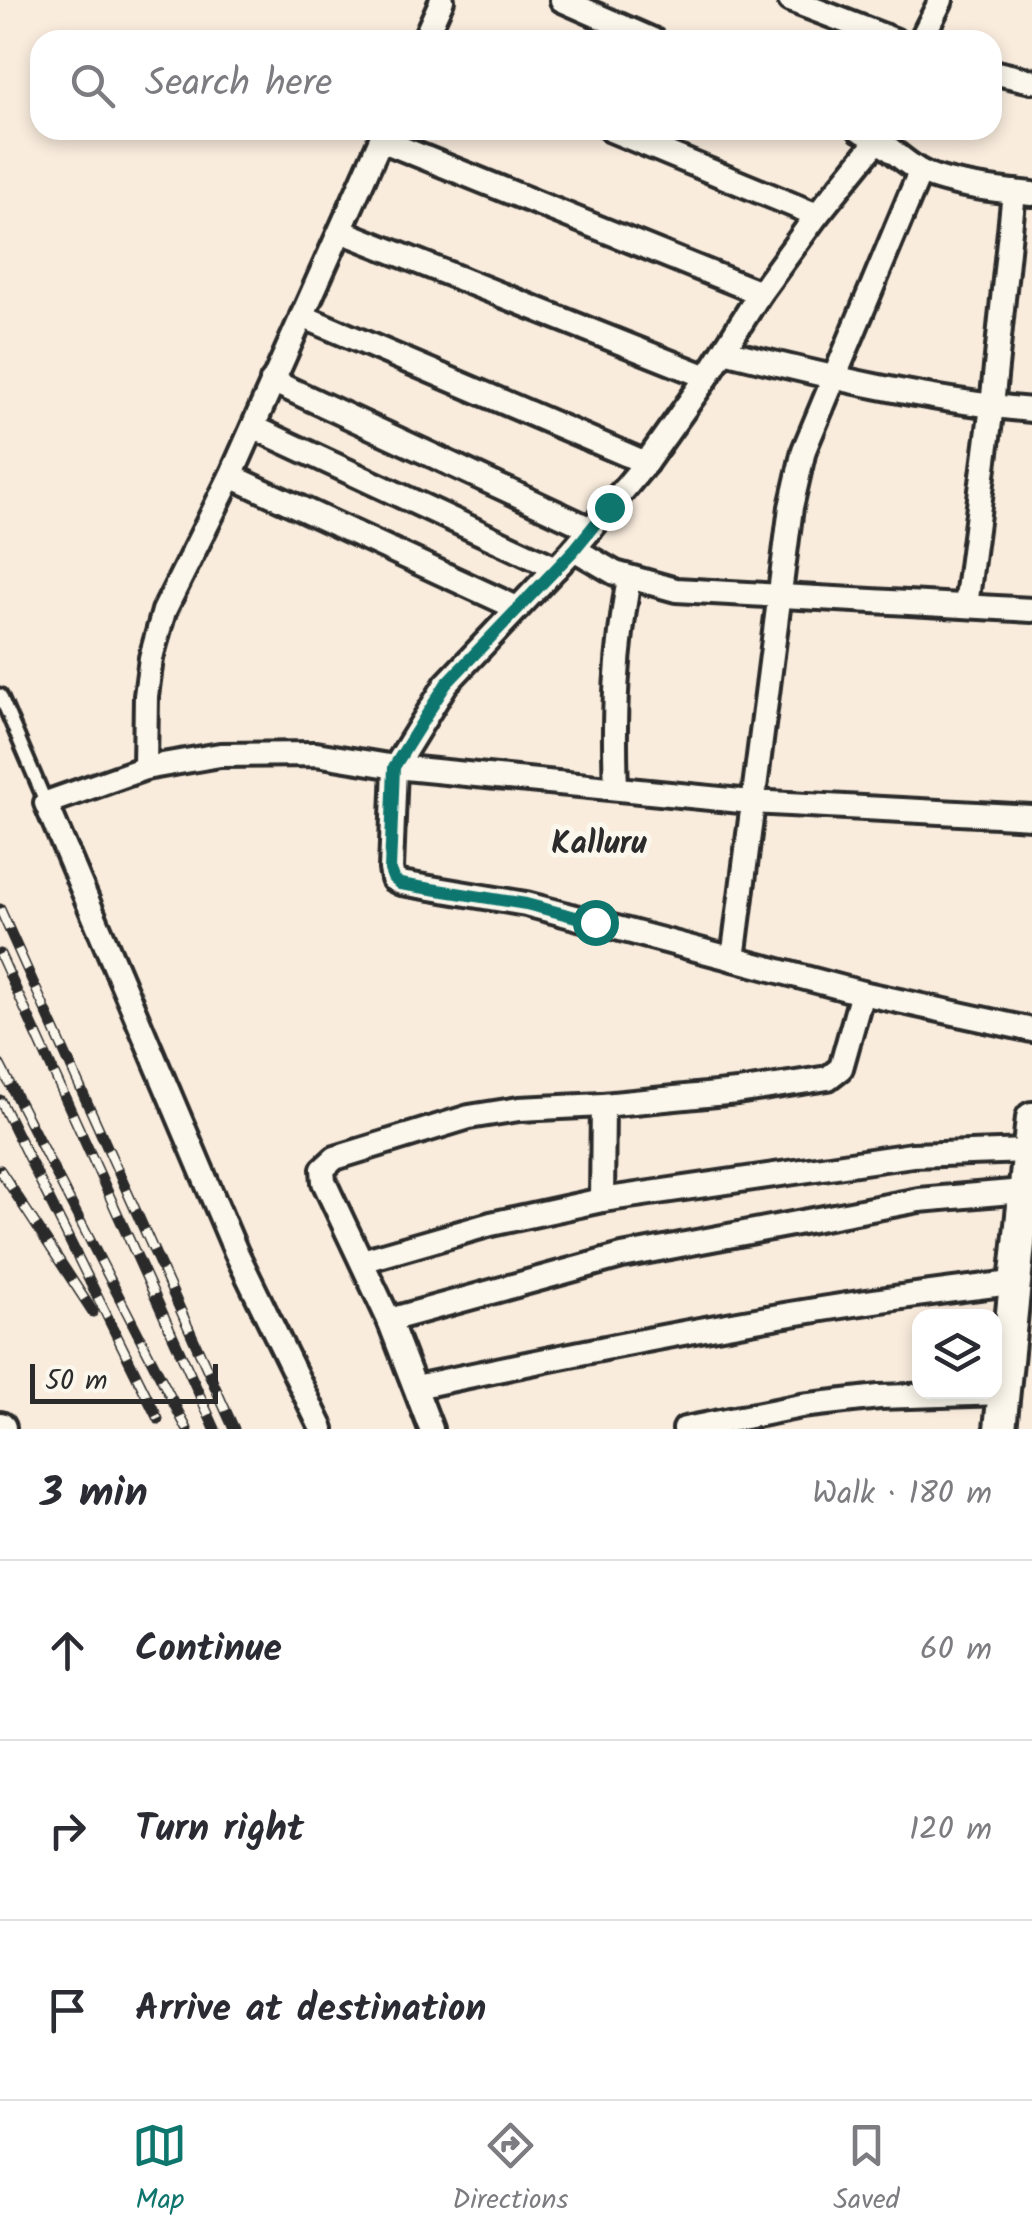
<!DOCTYPE html>
<html lang="en">
<head>
<meta charset="utf-8">
<style>
  body { margin:0; font-family:Kalam,sans-serif; background:#f2f2f3; color:#2b2b33 }
  .controls { position:absolute; right:30px; bottom:30px; display:grid; overflow:hidden; border-radius:20px; box-shadow:0 5px 15px #0003 }
  .controls button { width:90px; height:90px; display:grid; place-items:center; padding:0; border:0; border-bottom:2px solid #e1e1e2; background:#fff; color:#2b2b33; font:50px sans-serif }
  .scale { position:absolute; left:30px; bottom:25px; width:188px; box-sizing:border-box; padding-left:10px; border:5px solid #2b2b2b; border-top:0; font-size:28px; line-height:35px; white-space:nowrap; color:#2b2b2b; -webkit-text-stroke:8px #fbf7ec; paint-order:stroke }
  .stop { position:absolute; width:30px; height:30px; margin:-22px; border:8px solid #0f766e; border-radius:50%; background:#fff }
  .stop.end { background:#0f766e; border-color:#fff; box-shadow:0 2px 10px #0008 }
  .list { margin:0; padding:0; list-style:none }
  h2 { display:flex; justify-content:space-between; align-items:center; height:130px; margin:0; padding:0 40px; font-size:42px }
  h2 small { font-size:32px; font-weight:400; color:#7c7c81 }
  .list li { display:grid; grid-template-columns:65px 1fr auto; gap:30px; align-items:center; box-sizing:border-box; height:180px; padding:0 40px; border-top:2px solid #e1e1e2 }
  .list b { display:block; font-size:38px; white-space:nowrap }
  .list em { font-size:32px; font-style:normal; color:#7c7c81 }
  .icon { flex:none; width:55px; height:55px; fill:none; stroke:currentColor; stroke-width:2; stroke-linecap:round; stroke-linejoin:round }
  .map { position:relative; flex:none; width:1032px; height:1429px; overflow:hidden }
  .search { position:absolute; background:#fff; box-shadow:0 5px 15px #0003; left:30px; right:30px; top:30px; height:110px; display:flex; align-items:center; gap:25px; box-sizing:border-box; padding:0 35px; border-radius:30px; color:#7c7c81; font-size:38px }
  .sheet { height:670px; background:#fff }
  nav { display:flex; justify-content:space-around; align-items:center; box-sizing:border-box; height:140px; border-top:2px solid #e1e1e2; background:#fff; font-size:28px; color:#7c7c81 }
  nav a { display:grid; justify-items:center; gap:5px }
  nav .on { color:#0f766e }
  .map>svg:first-child { display:block }
  .lines { fill:none; stroke-linecap:round; stroke-linejoin:round }
  .lane-casing { stroke:#2b2b2b; stroke-width:19 }
  .street-casing { stroke:#2b2b2b; stroke-width:30 }
  .secondary-casing { stroke:#2b2b2b; stroke-width:38 }
  .lane { stroke:#fbf7ec; stroke-width:11 }
  .street { stroke:#fbf7ec; stroke-width:22 }
  .secondary { stroke:#fbf7ec; stroke-width:30 }
  .rail-casing { stroke:#2b2b2b; stroke-width:11 }
  .rail { stroke:#fbf7ec; stroke-width:8; stroke-dasharray:22; stroke-linecap:butt }
  .route { stroke:#0f766e; stroke-width:12 }
  .labels { text-anchor:middle; dominant-baseline:central; stroke-width:10; stroke-linejoin:round; paint-order:stroke }
  .quarter-label { font-size:32px; font-weight:bold; fill:#2b2b2b; stroke:#fbf7ec }
</style>
</head>
<body>
<div class="map">
<svg width="1032" height="1429" viewBox="0 0 1032 1429">
  <rect width="100%" height="100%" fill="#f9ecdd"/>
  <filter id="ink" filterUnits="userSpaceOnUse"><feTurbulence type="fractalNoise" baseFrequency=".01" numOctaves="2"/><feDisplacementMap in="SourceGraphic" scale="20" xChannelSelector="R" yChannelSelector="G"/><feConvolveMatrix kernelMatrix="1 2 1 2 8 2 1 2 1" color-interpolation-filters="sRGB"/></filter>
  <g filter="url(#ink)">
    <g class="lines">
      <defs>
        <polyline id="lane" points="0,695 46,803"/>
        <g id="street">
          <polyline points="562,0 653,40"/>
          <polyline points="790,0 894,40"/>
          <polyline points="424,40 442,0"/>
          <polyline points="921,40 941,0"/>
          <polyline points="992,72 1032,81"/>
          <polyline points="611,130 817,215"/>
          <path d="M860 130C883 140 897 157 918 170 943 185 1002 191 1032 194"/>
          <polyline points="886,130 817,215 760,293 707,377 646,463 574,549 446,684 395,767 391,869 393,879 401,883 526,904 862,993 1032,1030"/>
          <polyline points="381,140 760,293"/>
          <polyline points="341,231 707,377"/>
          <polyline points="302,316 646,463"/>
          <path d="M724 351C825 376 928 401 1032 410"/>
          <polyline points="272,381 591,529"/>
          <polyline points="253,427 556,568"/>
          <polyline points="231,476 517,608"/>
          <polyline points="574,549 615,573 676,590 1032,610"/>
          <polyline points="966,606 992,406 1014,192"/>
          <polyline points="145,768 146,696 151,658 164,611 231,476 385,130"/>
          <path d="M616 788C613 713 616 653 629 578"/>
          <polyline points="733,959 791,507 804,450 920,172"/>
          <polyline points="602,1200 603,1105"/>
          <polyline points="362,1261 491,1224 602,1200 912,1155 1028,1151"/>
          <polyline points="389,1320 622,1256 919,1200 1023,1191"/>
          <path d="M416 1387C614 1345 812 1305 1013 1283"/>
          <polyline points="322,1429 236,1252 46,803 145,768 220,755 316,754 395,767 751,802 1032,817"/>
          <polyline points="431,1429 389,1320 324,1182 323,1169 335,1158 469,1117 519,1109 603,1105 737,1092 828,1078 841,1068 862,993"/>
          <polyline points="685,1429 801,1406 879,1397 1003,1393"/>
        </g>
        <g id="secondary">
          <polyline points="0,1428 0,1429"/>
          <polyline points="1000,1429 1032,1118"/>
        </g>
      </defs>
      <!-- lane casing -->
      <use href="#lane" class="lane-casing"/>
      <!-- street casing -->
      <use href="#street" class="street-casing"/>
      <!-- secondary casing -->
      <use href="#secondary" class="secondary-casing"/>
      <!-- lane -->
      <use href="#lane" class="lane"/>
      <!-- street -->
      <use href="#street" class="street"/>
      <!-- secondary -->
      <use href="#secondary" class="secondary"/>
      <defs>
        <g id="rail">
          <polyline points="0,909 234,1429"/>
          <polyline points="0,954 215,1429"/>
          <polyline points="0,1065 187,1429"/>
          <polyline points="0,1100 158,1419"/>
          <polyline points="0,1170 93,1312"/>
        </g>
      </defs>
      <!-- rail casing -->
      <use href="#rail" class="rail-casing"/>
      <!-- rail -->
      <use href="#rail" class="rail"/>
    </g>
  </g>
  <g class="lines" filter="url(#ink)">
    <!-- route -->
    <polyline class="route" points="595,922 526,904 400,884 393,878 390,870 394,767 446,684 574,550 609,507"/>
  </g>
  <g class="labels">
    <!-- quarter labels -->
    <g class="quarter-label">
      <text x="599" y="844">Kalluru</text>
    </g>
  </g>
</svg>
<div class="controls">
<button><svg class="icon" aria-label="layers" viewBox="0 0 24 24"><path d="M12 4l9 5-9 5-9-5zM3 14l9 5 9-5"/></svg></button>
</div>
<div class="scale">50 m</div>
<div class="stop" style="left:595px;top:922px"></div>
<div class="stop end" style="left:609px;top:507px"></div>
<div class="search"><svg class="icon" aria-label="search" viewBox="0 0 24 24"><circle cx="10" cy="10" r="6"/><path d="M15 15l6 6"/></svg>Search here</div>
</div>
<section class="sheet">
<h2>3 min<small>Walk · 180 m</small></h2>
<ul class="list">
<li><svg class="icon" aria-label="ahead" viewBox="0 0 24 24"><path d="M12 20V5M6 11l6-6 6 6"/></svg><div><b>Continue</b></div><em>60 m</em></li>
<li><svg class="icon" aria-label="right" viewBox="0 0 24 24"><path d="M7 20v-9h11M14 6l5 5-5 5"/></svg><div><b>Turn right</b></div><em>120 m</em></li>
<li><svg class="icon" aria-label="arrive" viewBox="0 0 24 24"><path d="M6 21V4h12l-3 4 3 4H6"/></svg><div><b>Arrive at destination</b></div></li>
</ul>
</section>
<nav>
<a class="on"><svg class="icon" aria-label="map" viewBox="0 0 24 24"><path d="M3 6l6-2 6 2 6-2v14l-6 2-6-2-6 2zM9 4v14M15 6v14"/></svg>Map</a>
<a><svg class="icon" aria-label="directions" viewBox="0 0 24 24"><path d="M12 3l9 9-9 9-9-9zM9 14v-3h6M13 9l2 2-2 2"/></svg>Directions</a>
<a><svg class="icon" aria-label="saved" viewBox="0 0 24 24"><path d="M7 4h10v16l-5-4-5 4z"/></svg>Saved</a>
</nav>
</body>
</html>
